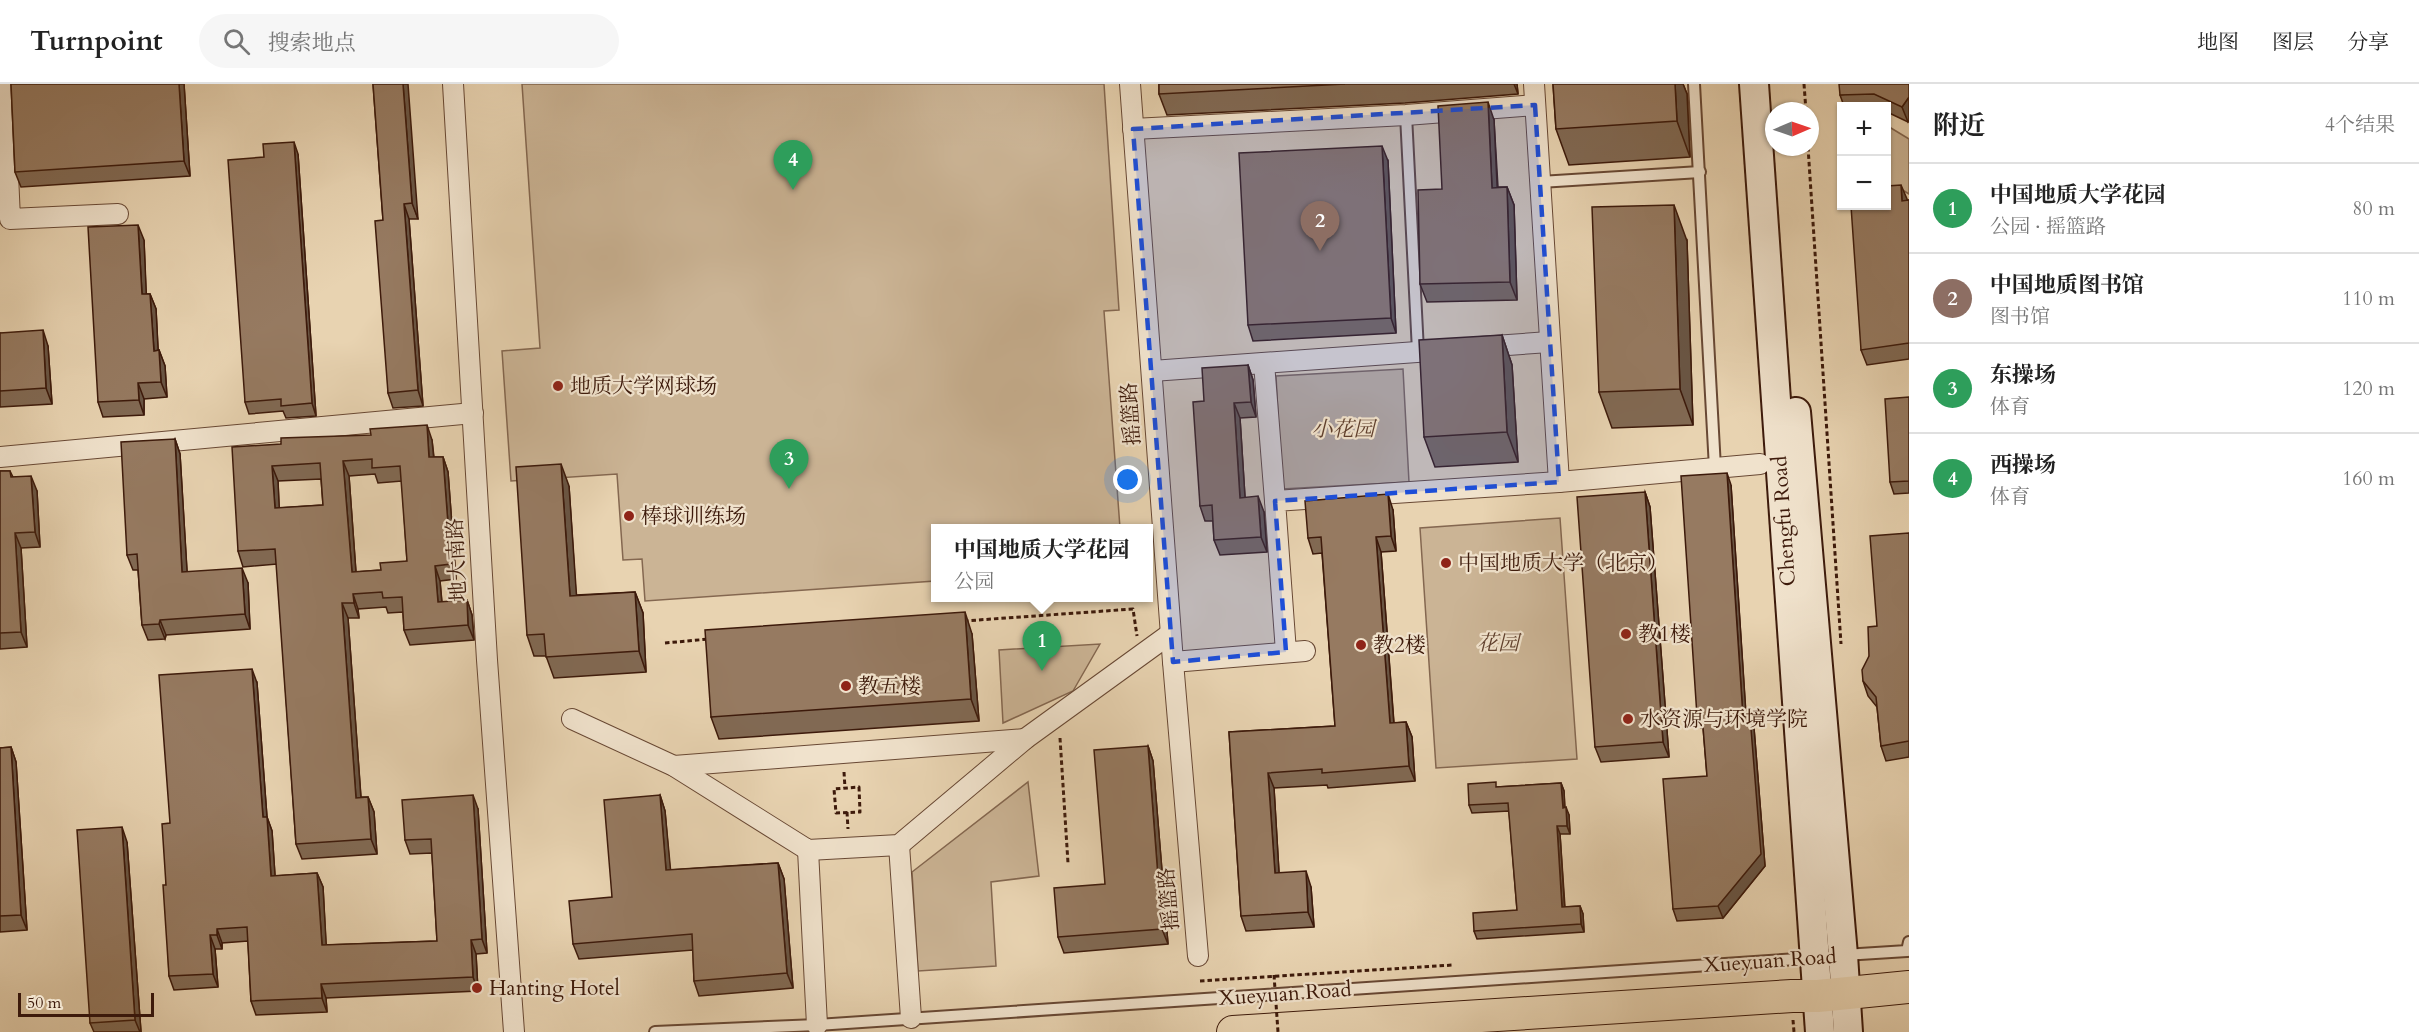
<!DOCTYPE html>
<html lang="zh">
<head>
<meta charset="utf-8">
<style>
  body { margin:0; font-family:Cardo,"Noto Serif SC",serif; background:#f6f6f6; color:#222 }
  .controls { position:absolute; right:18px; top:18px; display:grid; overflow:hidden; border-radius:0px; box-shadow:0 2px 4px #0004 }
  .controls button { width:54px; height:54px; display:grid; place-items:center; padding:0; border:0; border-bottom:2px solid #e0e0e0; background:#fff; color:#222; font:30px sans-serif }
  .compass { position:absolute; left:1765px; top:18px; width:54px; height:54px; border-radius:50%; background:#fff; box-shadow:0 2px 4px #0004; rotate:88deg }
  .scale { position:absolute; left:18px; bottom:15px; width:136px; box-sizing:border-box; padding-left:6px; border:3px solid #3d1a0b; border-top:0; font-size:16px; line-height:21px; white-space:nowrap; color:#3d1a0b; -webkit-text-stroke:4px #f0e2cc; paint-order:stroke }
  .you { position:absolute; left:1128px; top:396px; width:21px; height:21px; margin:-15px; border:4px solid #fff; border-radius:50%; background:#1a73e8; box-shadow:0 0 0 9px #1a73e833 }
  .badge { display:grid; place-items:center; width:39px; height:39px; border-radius:50%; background:#8f2418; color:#fff; font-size:20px; font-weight:700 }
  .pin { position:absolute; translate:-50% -50px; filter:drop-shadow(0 2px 3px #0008) }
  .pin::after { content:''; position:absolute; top:32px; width:21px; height:18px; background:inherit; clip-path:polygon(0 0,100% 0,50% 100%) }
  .popup { position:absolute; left:931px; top:440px; width:222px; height:78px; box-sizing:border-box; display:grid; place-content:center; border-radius:0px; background:#fff; filter:drop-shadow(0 2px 4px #0005); font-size:20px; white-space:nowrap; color:#767676 }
  .popup b { font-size:22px; color:#222 }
  .popup::after { content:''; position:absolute; left:50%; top:100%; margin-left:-12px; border:12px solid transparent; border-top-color:#fff }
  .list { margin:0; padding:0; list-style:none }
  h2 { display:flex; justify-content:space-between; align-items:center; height:78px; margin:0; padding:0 24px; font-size:26px }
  h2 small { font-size:20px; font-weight:400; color:#767676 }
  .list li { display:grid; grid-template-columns:39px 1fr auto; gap:18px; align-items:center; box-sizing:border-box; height:90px; padding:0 24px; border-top:2px solid #e0e0e0 }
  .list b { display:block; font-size:22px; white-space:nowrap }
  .list p { margin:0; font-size:20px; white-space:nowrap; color:#767676 }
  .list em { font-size:20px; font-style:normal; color:#767676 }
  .icon { flex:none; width:33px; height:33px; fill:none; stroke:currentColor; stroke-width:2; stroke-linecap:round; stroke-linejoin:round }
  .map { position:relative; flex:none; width:1909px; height:948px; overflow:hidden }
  header { display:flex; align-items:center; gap:36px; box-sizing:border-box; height:84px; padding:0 30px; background:#fff; border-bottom:2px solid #e0e0e0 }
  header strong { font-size:28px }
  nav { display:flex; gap:33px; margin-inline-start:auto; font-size:21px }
  .search { width:420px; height:54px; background:#f6f6f6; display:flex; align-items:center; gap:15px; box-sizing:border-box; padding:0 21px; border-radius:33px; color:#767676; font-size:22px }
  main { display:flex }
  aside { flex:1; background:#fff }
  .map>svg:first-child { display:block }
  .green { fill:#cbb495; stroke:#846750; stroke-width:1.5 }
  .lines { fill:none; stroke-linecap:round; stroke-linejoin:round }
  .service-casing { stroke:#684834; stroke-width:14 }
  .minor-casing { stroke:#684834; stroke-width:22 }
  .secondary-casing { stroke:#3d1a0b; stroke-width:32 }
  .primary-casing { stroke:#3d1a0b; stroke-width:34 }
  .path { stroke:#3d1a0b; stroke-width:3; stroke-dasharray:4.5 3; stroke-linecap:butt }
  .service { stroke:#f0e2cc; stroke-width:10 }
  .minor { stroke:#f0e2cc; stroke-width:20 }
  .secondary { stroke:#f0e2cc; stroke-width:28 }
  .primary { stroke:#e8d3b1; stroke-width:32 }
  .path-bridge { stroke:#3d1a0b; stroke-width:3; stroke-dasharray:4.5 3; stroke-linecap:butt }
  .wall { fill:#816953; stroke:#3d1a0b; stroke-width:1.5; fill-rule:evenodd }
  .shaded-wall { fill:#695544; stroke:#3d1a0b; stroke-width:1.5 }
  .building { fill:#967a61; stroke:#3d1a0b; stroke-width:1.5; fill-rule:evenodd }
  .marked { fill:#1d4ed8; fill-opacity:0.2; stroke:#1d4ed8; stroke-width:4.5; stroke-dasharray:12 8; stroke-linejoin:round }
  .poi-dot { fill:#8f2418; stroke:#f0e2cc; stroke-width:2 }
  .labels { text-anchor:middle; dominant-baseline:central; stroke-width:4.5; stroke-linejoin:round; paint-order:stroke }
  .poi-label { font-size:21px; fill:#3d1a0b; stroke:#f0e2cc; text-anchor:start }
  .street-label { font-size:21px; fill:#3d1a0b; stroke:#f0e2cc }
  .park-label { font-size:21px; font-style:italic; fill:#60402e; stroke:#f0e2cc }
</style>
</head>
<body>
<header>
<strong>Turnpoint</strong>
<div class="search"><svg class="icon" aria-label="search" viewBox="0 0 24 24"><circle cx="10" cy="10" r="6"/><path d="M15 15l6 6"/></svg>搜索地点</div>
<nav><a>地图</a><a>图层</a><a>分享</a></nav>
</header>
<main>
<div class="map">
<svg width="1909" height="948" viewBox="0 0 1909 948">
  <rect width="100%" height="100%" fill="#e8d3b1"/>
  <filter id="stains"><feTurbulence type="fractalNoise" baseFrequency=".00333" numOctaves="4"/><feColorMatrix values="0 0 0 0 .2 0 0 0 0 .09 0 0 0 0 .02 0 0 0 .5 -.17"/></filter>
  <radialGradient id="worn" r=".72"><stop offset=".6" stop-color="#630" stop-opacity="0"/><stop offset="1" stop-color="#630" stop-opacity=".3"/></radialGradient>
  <!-- green -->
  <g class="green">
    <polygon points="522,0 1104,0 1119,226 1104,227 1120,444 936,444 935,497 645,517 642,475 623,476 617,390 511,397 502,267 540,264"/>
    <polygon points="1886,41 1909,55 1909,110 1901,105 1887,105"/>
    <polygon points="1403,285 1409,398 1282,405 1276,292"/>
    <polygon points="1560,434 1577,675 1436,684 1420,444"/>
    <polygon points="1100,560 1073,607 1003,639 999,566"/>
    <polygon points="1028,698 1039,792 991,798 996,882 918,887 912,788"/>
  </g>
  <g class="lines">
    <defs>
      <g id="service">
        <polyline points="1694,0 1715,384"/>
        <polyline points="1406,31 1418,267"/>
        <polyline points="1540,98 1700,88"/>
        <polyline points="1844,871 1907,867 1909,858"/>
        <polyline points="655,948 817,941 1813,874"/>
      </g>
      <g id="minor">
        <polyline points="4,0 10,135 118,130"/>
        <polyline points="453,0 487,576 514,948"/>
        <polyline points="1130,0 1173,578 1198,872"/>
        <polyline points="1534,0 1559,398"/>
        <polyline points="1133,45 1406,31 1535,21"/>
        <polyline points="1480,263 1549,258"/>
        <polyline points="1264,279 1275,417"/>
        <polyline points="1152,287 1445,266"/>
        <polyline points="0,373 473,329"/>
        <polyline points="1286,568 1275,417 1559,398 1760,380"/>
        <polyline points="1173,578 1305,567"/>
        <polyline points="572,635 674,682 808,766 899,761 1025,655 1170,550"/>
        <polyline points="674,682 1025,655"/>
        <polyline points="899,761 911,934"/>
        <polyline points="808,766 817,941"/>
      </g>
      <g id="secondary">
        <polyline points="1754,0 1820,948"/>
        <polyline points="1796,328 1843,871 1848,948"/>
      </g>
      <polyline id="primary" points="1233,948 1792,912 1818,912 1909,903"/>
    </defs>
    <!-- service casing -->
    <use href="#service" class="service-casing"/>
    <!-- minor casing -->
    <use href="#minor" class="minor-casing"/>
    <!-- secondary casing -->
    <use href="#secondary" class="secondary-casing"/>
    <!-- primary casing -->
    <use href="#primary" class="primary-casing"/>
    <!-- path -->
    <g class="path">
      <polyline points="1804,0 1806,27"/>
      <polyline points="1808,63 1841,560"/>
      <polyline points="964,537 1133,525 1137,552"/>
      <polyline points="665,559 709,555"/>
      <polyline points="1060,654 1068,779"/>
      <polyline points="844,688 845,704"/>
      <polygon points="859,703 860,728 836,729 834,705"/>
      <polyline points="847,728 848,745"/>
      <polyline points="1200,897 1453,881"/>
      <polyline points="1793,936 1794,948"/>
    </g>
    <!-- service -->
    <use href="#service" class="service"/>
    <!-- minor -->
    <use href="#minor" class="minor"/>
    <!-- secondary -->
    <use href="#secondary" class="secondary"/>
    <!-- primary -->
    <use href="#primary" class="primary"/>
    <!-- path-bridge -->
    <polyline class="path-bridge" points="1274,891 1278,948"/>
  </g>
  <!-- wall -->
  <g class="wall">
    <polygon points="11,0 184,0 190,92 21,103 15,88"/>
    <polygon points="373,0 418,135 409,135 423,322 393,324 388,309 383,136"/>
    <polygon points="1159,0 1517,0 1518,10 1405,19 1167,31 1159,10"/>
    <polygon points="1553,0 1683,0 1687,10 1690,73 1569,81 1556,45"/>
    <polygon points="1909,0 1909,36 1908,38 1887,28 1887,22 1844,22 1840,11"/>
    <polygon points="1494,36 1498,103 1507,103 1514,121 1517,216 1427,218 1420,200 1442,105"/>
    <polygon points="298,70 316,332 286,334 283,327 249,330 245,318"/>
    <polygon points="1388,77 1396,249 1253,257 1248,241"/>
    <polygon points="1907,116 1909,116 1909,275 1867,281 1861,266"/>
    <polygon points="144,156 146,210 150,210 156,225 158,266 159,266 165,282 167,313 144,315 144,331 103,333 98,318"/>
    <polygon points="1687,157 1693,341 1612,344 1599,308"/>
    <polygon points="0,249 48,262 52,320 0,323"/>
    <polygon points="1502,251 1512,281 1518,378 1435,383 1424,353"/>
    <polygon points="1248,281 1253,296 1256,333 1240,334 1245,413 1264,428 1267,468 1220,471 1214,456 1213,437 1205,437 1200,422 1204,317"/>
    <polygon points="1909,313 1909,409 1894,410 1890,398"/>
    <polygon points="175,355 180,370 187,488 248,499 250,545 166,551 165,555 148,556 142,541 138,486 133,486 127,471"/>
    <path d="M432 356 434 373H443L448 388 456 495 440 497 442 518 467 516 472 531 474 556 410 561 404 546 403 528 388 529 386 523 358 525 359 534H348L361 713H368L374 728 377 770 302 775 296 760 277 480 243 483 238 467 281 360ZM375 390 378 399 402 397 407 477 381 486 356 488 349 392ZM321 395 323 421 279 424 278 397Z"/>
    <polygon points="0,387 10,387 13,393 37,407 40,463 21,464 27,563 0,565"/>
    <polygon points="1731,401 1746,632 1754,644 1765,782 1723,834 1677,837 1673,825 1707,692 1703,643 1701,644 1697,632"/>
    <polygon points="569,402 576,511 635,508 643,529 646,588 554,594 546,572 534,572 527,551"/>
    <polygon points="1645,408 1650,423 1669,673 1601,678 1595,663"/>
    <polygon points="1393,426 1396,467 1381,468 1394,639 1406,638 1412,653 1415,697 1328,704 1327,701 1274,704 1279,789 1311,803 1314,843 1246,847 1241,832 1229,648 1335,642 1322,469 1313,470 1308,454"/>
    <polygon points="1909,449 1909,673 1886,677 1881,662 1877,623 1868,612 1863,597 1877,542"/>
    <polygon points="972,550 979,637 719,655 711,633"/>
    <polygon points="257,599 267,733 272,747 275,792 317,789 323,803 326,861 437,857 432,769 410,770 405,756 478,725 487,869 476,870 478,907 326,914 327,928 256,931 251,917 248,857 222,859 222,865 215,865 218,903 174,906 169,892 166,801 170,739"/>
    <polygon points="1148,662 1153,677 1168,860 1064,869 1058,853 1105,800"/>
    <polygon points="11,663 16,678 27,846 0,848 0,664"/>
    <polygon points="1561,699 1564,707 1565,724 1569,731 1570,750 1560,750 1565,823 1580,822 1583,830 1584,848 1477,855 1474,847 1517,826 1509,727 1472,729 1469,721 1497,703"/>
    <polygon points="660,711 665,727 670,786 778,779 784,795 793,904 699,912 694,897 693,866 579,875 573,860 612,813"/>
    <polygon points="127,758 141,948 94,948 90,939"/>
  </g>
  <!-- shaded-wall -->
  <g class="shaded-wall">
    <polygon points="179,0 184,0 190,92 184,77"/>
    <polygon points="403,0 408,0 418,135 412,119"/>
    <polygon points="1514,0 1517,0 1518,10"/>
    <polygon points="1675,0 1683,0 1687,10 1690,73 1677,37"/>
    <polygon points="1909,13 1909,36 1908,38 1902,23"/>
    <polygon points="1488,18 1494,36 1498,121 1492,104"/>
    <polygon points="294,58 298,70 316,332 312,319"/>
    <polygon points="1382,62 1388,77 1396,249 1391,234"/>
    <polygon points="1901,101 1907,115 1907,131 1902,117"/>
    <polygon points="1507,103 1514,121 1517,216 1510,198"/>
    <polygon points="404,120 409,135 423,322 418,306"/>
    <polygon points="1674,121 1687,157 1693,341 1680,305"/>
    <polygon points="138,141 144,156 147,226 142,210"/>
    <polygon points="150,210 156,225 159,282 154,267"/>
    <polygon points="43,246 48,262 52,320 46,304"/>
    <polygon points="1502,251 1512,281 1518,378 1507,348"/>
    <polygon points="159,266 165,282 167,313 161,298"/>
    <polygon points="1248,281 1253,296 1256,333 1251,318"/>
    <polygon points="138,299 144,315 144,331 139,316"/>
    <polygon points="1234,319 1240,334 1246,429 1240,414"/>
    <polygon points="427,341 432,356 435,388 429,373"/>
    <polygon points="175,355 180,370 188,503 182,488"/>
    <polygon points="443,373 448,388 456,495 451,480"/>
    <polygon points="343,377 349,392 357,503 352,488"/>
    <polygon points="561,380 569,402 578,533 570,512"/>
    <polygon points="272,382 278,397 280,439 275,424"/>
    <polygon points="1727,389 1731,401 1747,645 1743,633"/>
    <polygon points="31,392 37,407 40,463 35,448"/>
    <polygon points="1645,408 1650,423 1669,673 1663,658"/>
    <polygon points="1388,410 1393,426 1396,467 1391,452"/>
    <polygon points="1258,412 1264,428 1267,468 1261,453"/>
    <polygon points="15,449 21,464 27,563 21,548"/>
    <polygon points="1376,453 1381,468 1395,655 1390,639"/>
    <polygon points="435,482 440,497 443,533 438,518"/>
    <polygon points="242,484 248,499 250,545 245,530"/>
    <polygon points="635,508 643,529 646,588 639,567"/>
    <polygon points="353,510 358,525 359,534 354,519"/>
    <polygon points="467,516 472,531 474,556 468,541"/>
    <polygon points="342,519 348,534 362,729 356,714"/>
    <polygon points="965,528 972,550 979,637 971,615"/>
    <polygon points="160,536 166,551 165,555 159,540"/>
    <polygon points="252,585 257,599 268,747 263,733"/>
    <polygon points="1750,632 1754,644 1765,782 1723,834 1718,822"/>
    <polygon points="1406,638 1412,653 1415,697 1409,682"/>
    <polygon points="1148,662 1153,677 1168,860 1162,845"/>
    <polygon points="11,663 16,678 27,846 21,831"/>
    <polygon points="1268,689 1274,704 1280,805 1275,789"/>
    <polygon points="1561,699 1564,707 1565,732 1563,724"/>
    <polygon points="473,711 478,725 487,869 482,855"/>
    <polygon points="660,711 665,727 672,801 666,786"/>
    <polygon points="368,713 374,728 377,770 371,755"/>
    <polygon points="1566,723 1569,731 1570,750 1567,742"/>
    <polygon points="267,733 272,747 276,806 271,792"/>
    <polygon points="1557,742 1560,750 1565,831 1562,823"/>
    <polygon points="122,743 127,758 141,948 140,948 135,936"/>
    <polygon points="778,779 784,795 793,904 787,889"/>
    <polygon points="1306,787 1311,803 1314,843 1308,828"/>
    <polygon points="317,789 323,803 327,875 322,861"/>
    <polygon points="1580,822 1583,830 1584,848 1581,840"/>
    <polygon points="217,845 222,859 222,865 217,851"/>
    <polygon points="210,851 215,865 218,903 213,890"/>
    <polygon points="471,856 476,870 478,907 473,893"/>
    <polygon points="321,900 326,914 327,928 322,914"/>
  </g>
  <!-- building -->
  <g class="building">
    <polygon points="11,0 179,0 184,77 15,88"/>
    <polygon points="373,0 403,0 412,119 404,120 418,306 388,309 375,137 383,136"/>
    <polygon points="1159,0 1345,0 1159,10"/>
    <polygon points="1553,0 1675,0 1677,37 1556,45"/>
    <polygon points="1839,0 1909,0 1909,13 1902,23 1874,10 1840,11"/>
    <polygon points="1488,18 1492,104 1507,103 1510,198 1420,200 1418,106 1442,105 1438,22"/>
    <polygon points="294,58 312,319 281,322 281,315 245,318 228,76 264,73 263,60"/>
    <polygon points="1382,62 1391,234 1248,241 1239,69"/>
    <polygon points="1901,101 1902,117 1909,116 1909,259 1861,266 1851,122 1887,122 1887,102"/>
    <polygon points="1674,121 1680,305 1599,308 1592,123"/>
    <polygon points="138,141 142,210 150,210 154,267 159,266 161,298 138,299 139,316 98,318 88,143"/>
    <polygon points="43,246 46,304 0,307 0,249"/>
    <polygon points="1502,251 1507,348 1424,353 1419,256"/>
    <polygon points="1248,281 1251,318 1234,319 1240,414 1258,412 1261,453 1214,456 1212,421 1200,422 1193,318 1204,317 1202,284"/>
    <polygon points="1909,313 1909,397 1890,398 1885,315"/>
    <path d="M427 341 429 373H443L451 480 435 482 438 518 467 516 468 541 404 546 402 513 383 514 382 508 353 510 354 519H342L356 714 368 713 371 755 296 760 275 465 238 467 232 363 281 360V354L371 351 370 345ZM372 375V384L400 382 407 477 380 479 381 486 352 488 343 377ZM320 379 323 421 275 424 272 382Z"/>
    <polygon points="175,355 182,488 242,484 245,530 160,536 159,540 142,541 137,470 127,471 121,358"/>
    <polygon points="561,380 570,512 635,508 639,567 546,573 544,550 527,551 516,383"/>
    <polygon points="0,387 10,387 11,393 31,392 35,448 15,449 21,548 0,549"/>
    <polygon points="1727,389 1743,633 1750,632 1761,770 1718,822 1673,825 1663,695 1707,692 1702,631 1697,632 1681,392"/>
    <polygon points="1645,408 1663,658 1595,663 1577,413"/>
    <polygon points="1388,410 1391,452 1376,453 1390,639 1406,638 1409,682 1322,689 1322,685 1268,689 1275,789 1306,787 1308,828 1241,832 1229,648 1335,642 1321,453 1308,454 1305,417"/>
    <polygon points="1909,449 1909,657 1881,662 1876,613 1863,597 1862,586 1869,572 1868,543 1877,542 1870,452"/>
    <polygon points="965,528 971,615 711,633 705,546"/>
    <polygon points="252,585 263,733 267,733 271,792 317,789 322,861 437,857 431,755 405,756 402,716 473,711 482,855 471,856 473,893 321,900 322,914 251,917 247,843 217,845 217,851 210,851 213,890 169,892 163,801 166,801 162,740 170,739 159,591"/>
    <polygon points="1148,662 1162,845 1058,853 1054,804 1105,800 1094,666"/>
    <polygon points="11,663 21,831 0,832 0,664"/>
    <polygon points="1496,698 1496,703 1561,699 1563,724 1566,723 1567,742 1557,742 1562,823 1580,822 1581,840 1474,847 1473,829 1517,826 1508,719 1469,721 1468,700"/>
    <polygon points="660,711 666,786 778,779 787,889 694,897 692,850 573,860 569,817 612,813 604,716"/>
    <polygon points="122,743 135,936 90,939 77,746"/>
  </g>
  <!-- marked area -->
  <path class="marked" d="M1535 21 1559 398 1275 417 1286 568 1173 578 1133 45Z"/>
  <!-- markers -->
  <g class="poi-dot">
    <circle cx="558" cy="302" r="6"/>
    <circle cx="629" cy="432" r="6"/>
    <circle cx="1446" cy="479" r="6"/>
    <circle cx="1626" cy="550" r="6"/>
    <circle cx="1361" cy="561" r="6"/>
    <circle cx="846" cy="602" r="6"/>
    <circle cx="1628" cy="635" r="6"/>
    <circle cx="477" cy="904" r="6"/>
  </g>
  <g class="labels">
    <!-- poi labels -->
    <g class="poi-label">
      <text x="570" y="302">地质大学网球场</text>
      <text x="641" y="432">棒球训练场</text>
      <text x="1458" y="479">中国地质大学（北京）</text>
      <text x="1638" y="550">教1楼</text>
      <text x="1373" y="561">教2楼</text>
      <text x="858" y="602">教五楼</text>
      <text x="1640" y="635">水资源与环境学院</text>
      <text x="489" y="904">Hanting Hotel</text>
    </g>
    <!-- street labels -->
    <g class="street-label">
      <text transform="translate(1131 330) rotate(-94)">摇篮路</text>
      <text transform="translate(1784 437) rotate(-94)">Chengfu Road</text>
      <text transform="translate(457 476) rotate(-93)">地大南路</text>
      <text transform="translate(1169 815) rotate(-95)">摇篮路</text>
      <text transform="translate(1770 877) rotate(-4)">Xueyuan Road</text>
      <text transform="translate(1285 910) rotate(-4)">Xueyuan Road</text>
    </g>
    <!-- park labels -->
    <g class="park-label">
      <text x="1343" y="345">小花园</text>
      <text x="1498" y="559">花园</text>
    </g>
  </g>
  <rect width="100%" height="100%" filter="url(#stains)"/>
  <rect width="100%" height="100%" fill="url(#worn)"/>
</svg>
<div class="controls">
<button>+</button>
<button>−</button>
</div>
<svg class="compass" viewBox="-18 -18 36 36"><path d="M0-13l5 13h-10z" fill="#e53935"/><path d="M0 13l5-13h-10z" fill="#767676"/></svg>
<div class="scale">50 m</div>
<div class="you"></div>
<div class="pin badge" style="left:1042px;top:587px;background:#2e9e5b">1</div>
<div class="popup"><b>中国地质大学花园</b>公园</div>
<div class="pin badge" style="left:1320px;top:167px;background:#8d6e63">2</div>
<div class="pin badge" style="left:789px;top:405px;background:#2e9e5b">3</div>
<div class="pin badge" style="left:793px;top:106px;background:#2e9e5b">4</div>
</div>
<aside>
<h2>附近<small>4个结果</small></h2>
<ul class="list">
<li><span class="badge" style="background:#2e9e5b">1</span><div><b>中国地质大学花园</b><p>公园 · 摇篮路</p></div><em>80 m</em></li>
<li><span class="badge" style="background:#8d6e63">2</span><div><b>中国地质图书馆</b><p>图书馆</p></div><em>110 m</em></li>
<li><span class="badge" style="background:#2e9e5b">3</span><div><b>东操场</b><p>体育</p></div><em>120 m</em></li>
<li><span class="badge" style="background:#2e9e5b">4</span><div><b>西操场</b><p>体育</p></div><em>160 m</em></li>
</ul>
</aside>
</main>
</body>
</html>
